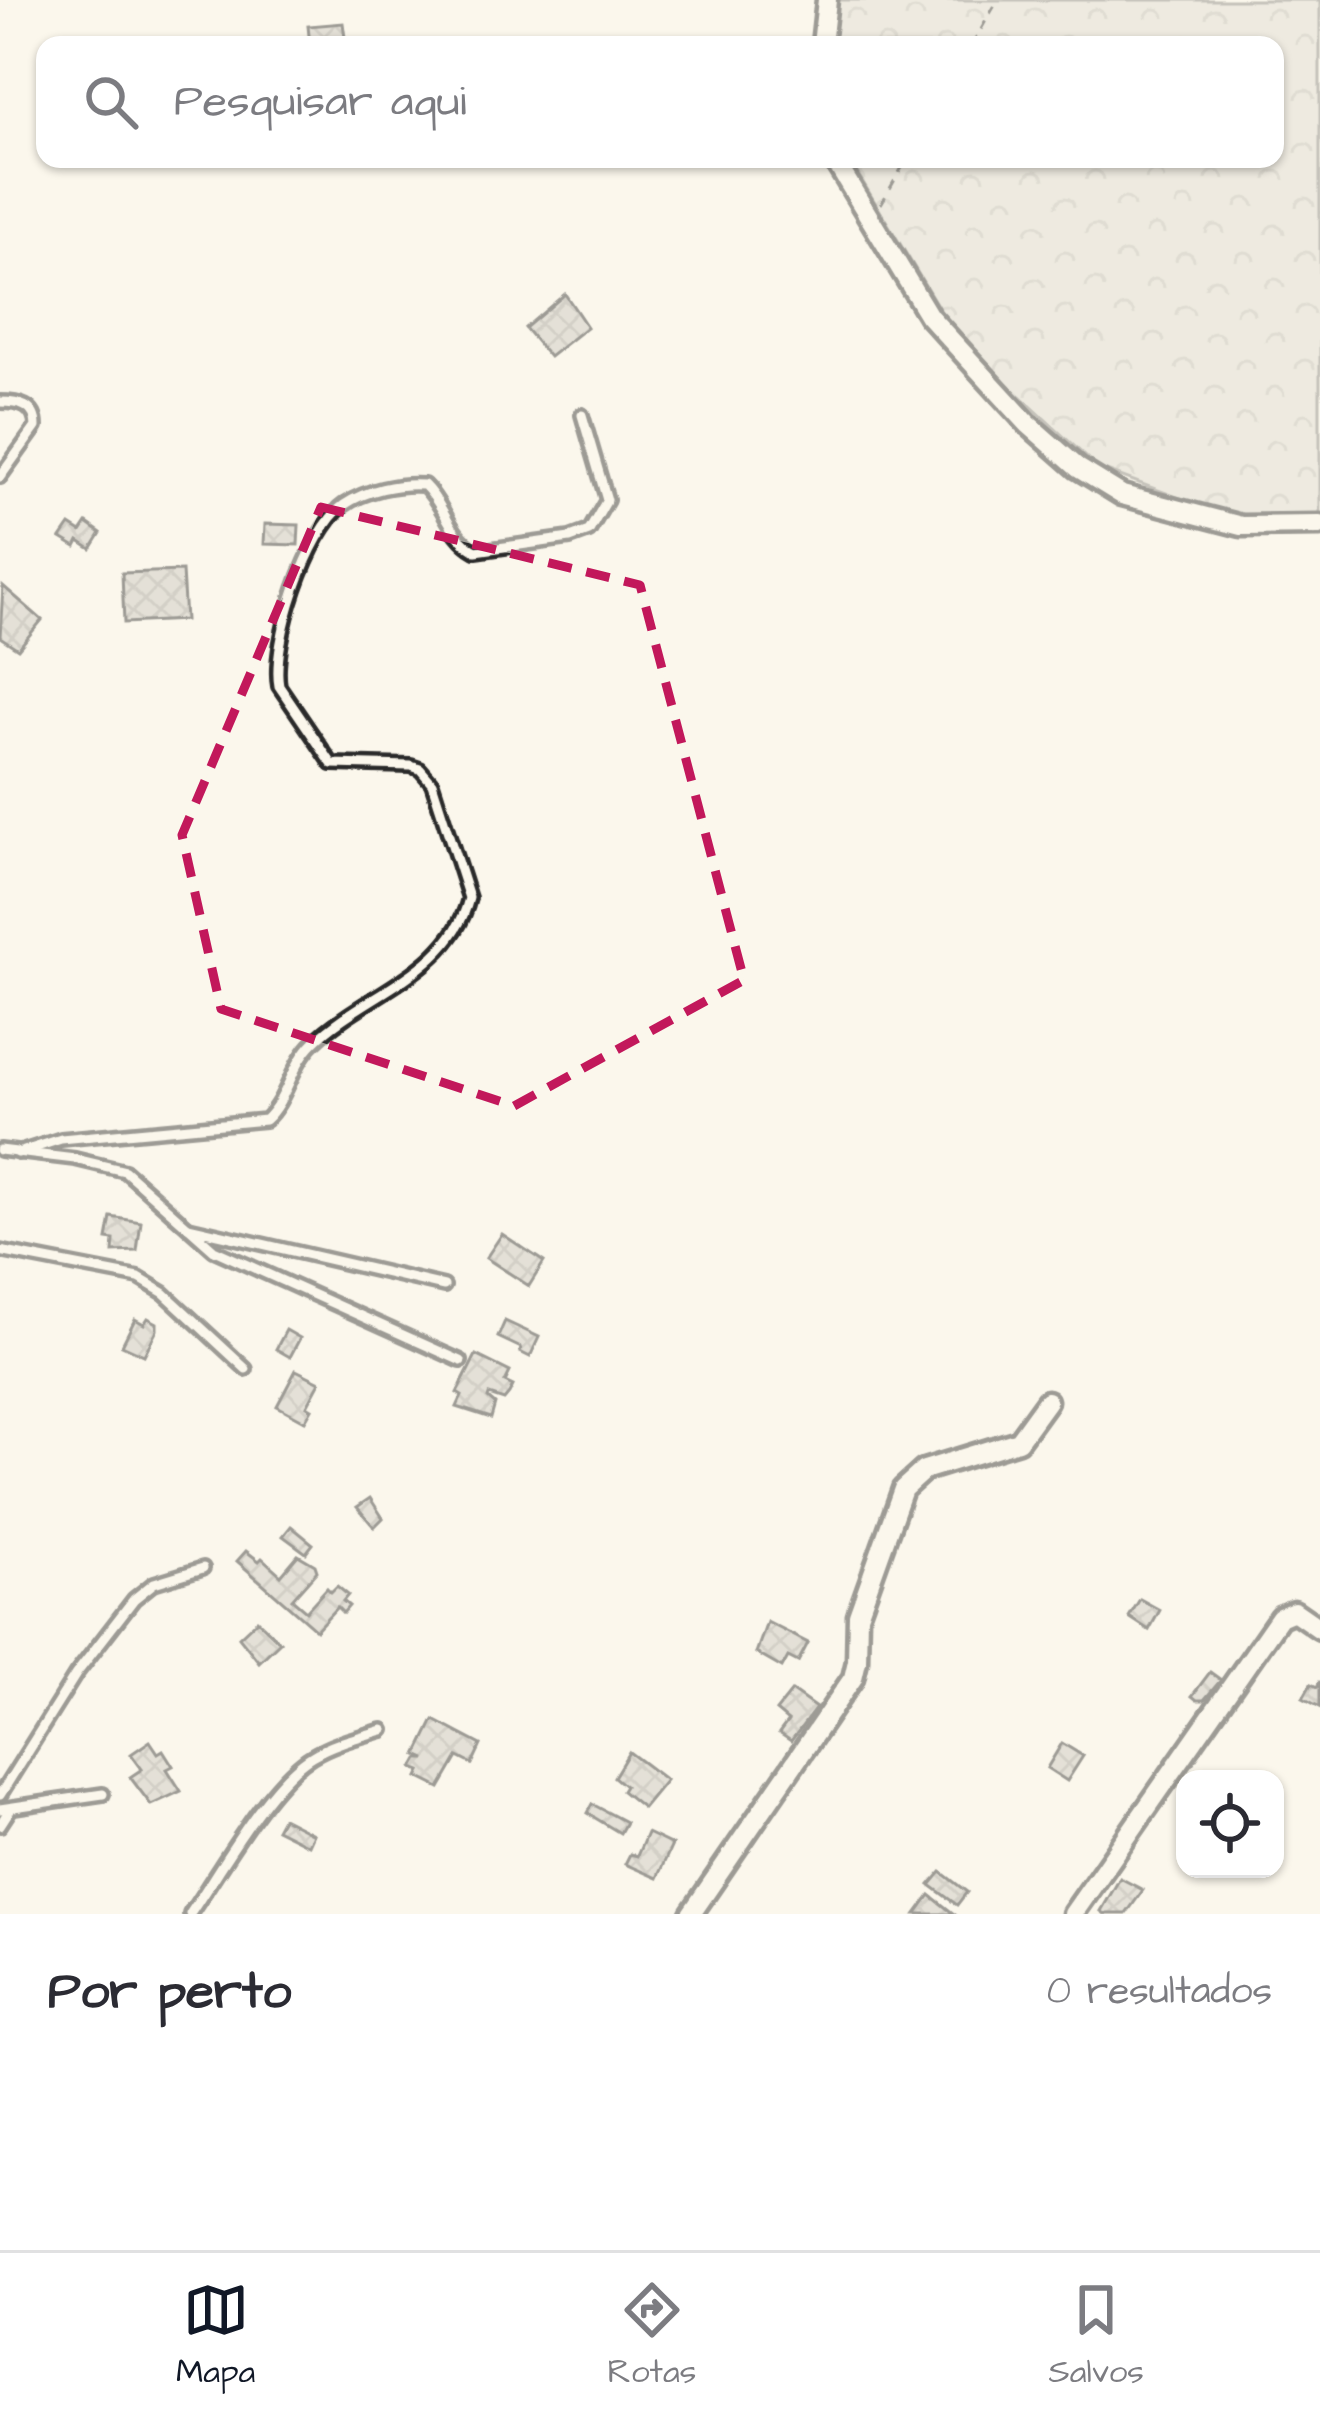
<!DOCTYPE html>
<html lang="pt">
<head>
<meta charset="utf-8">
<style>
  body { margin:0; font-family:"Architects Daughter",sans-serif; background:#f2f2f3; color:#2b2b33 }
  .controls { position:absolute; right:36px; bottom:36px; display:grid; overflow:hidden; border-radius:24px; box-shadow:0 3px 9px #0004 }
  .controls button { width:108px; height:108px; display:grid; place-items:center; padding:0; border:0; border-bottom:3px solid #e1e1e2; background:#fff; color:#2b2b33; font:60px sans-serif }
  .list { margin:0; padding:0; list-style:none }
  h2 { display:flex; justify-content:space-between; align-items:center; height:156px; margin:0; padding:0 48px; font-size:51px }
  h2 small { font-size:39px; font-weight:400; color:#7c7c81 }
  .icon { flex:none; width:66px; height:66px; fill:none; stroke:currentColor; stroke-width:2; stroke-linecap:round; stroke-linejoin:round }
  .map { position:relative; flex:none; width:1320px; height:1914px; overflow:hidden }
  .search { position:absolute; background:#fff; box-shadow:0 3px 9px #0004; left:36px; right:36px; top:36px; height:132px; display:flex; align-items:center; gap:30px; box-sizing:border-box; padding:0 42px; border-radius:24px; color:#7c7c81; font-size:45px }
  .sheet { height:336px; background:#fff }
  nav { display:flex; justify-content:space-around; align-items:center; box-sizing:border-box; height:168px; border-top:3px solid #e1e1e2; background:#fff; font-size:33px; color:#7c7c81 }
  nav a { display:grid; justify-items:center; gap:6px }
  nav .on { color:#111827 }
  .map>svg:first-child { display:block }
  .forest { fill:url(#forest-crowns); stroke:#84827e; stroke-width:3 }
  .building { fill:url(#building-cross-hatch); stroke:#2b2b2b; stroke-width:3 }
  .lines { fill:none; stroke-linecap:round; stroke-linejoin:round }
  .service-casing { stroke:#2b2b2b; stroke-width:18 }
  .minor-casing { stroke:#2b2b2b; stroke-width:27 }
  .path { stroke:#2b2b2b; stroke-width:3; stroke-dasharray:9 9; stroke-linecap:butt }
  .service { stroke:#fbf7ec; stroke-width:9 }
  .minor { stroke:#fbf7ec; stroke-width:18 }
  .marked { fill:none; stroke:#c2185b; stroke-width:9; stroke-dasharray:24 15; stroke-linejoin:round }
</style>
</head>
<body>
<div class="map">
<svg width="1320" height="1914" viewBox="0 0 1320 1914">
  <defs>
    <pattern id="forest-crowns" width="20" height="18" patternUnits="userSpaceOnUse" patternTransform="scale(3)"><rect width="20" height="18" fill="#dddad0"/><path d="M2 6a3 3 0 1 1 6 0M12 15a3 3 0 1 1 6 0" fill="none" stroke="#bebbb3"/></pattern>
    <pattern id="building-cross-hatch" width="8" height="8" patternUnits="userSpaceOnUse" patternTransform="scale(3)"><rect width="8" height="8" fill="#c7c4bc"/><path d="M0 0l8 8M0 8l8-8" fill="none" stroke="#a29f99"/></pattern>
  </defs>
  <rect width="100%" height="100%" fill="#fbf7ec"/>
  <filter id="ink" filterUnits="userSpaceOnUse"><feTurbulence type="fractalNoise" baseFrequency=".00833" numOctaves="2"/><feDisplacementMap in="SourceGraphic" scale="24" xChannelSelector="R" yChannelSelector="G"/><feConvolveMatrix kernelMatrix="1 2 1 2 8 2 1 2 1" color-interpolation-filters="sRGB"/></filter>
  <g filter="url(#ink)">
    <!-- forest -->
    <polygon class="forest" points="837,0 1320,0 1320,515 1226,515 1098,468 957,338 849,159 1275,159 1275,45 833,45"/>
    <!-- building -->
    <g class="building">
      <polygon points="343,23 346,45 310,45 308,26"/>
      <polygon points="565,294 587,327 549,357 525,328"/>
      <polygon points="87,523 101,533 91,549 79,541 76,547 61,538 70,525 81,532"/>
      <polygon points="265,524 299,525 298,545 264,544"/>
      <polygon points="182,571 185,620 124,623 122,573"/>
      <polygon points="3,586 42,620 18,649 0,637"/>
      <polygon points="111,1217 141,1222 137,1251 113,1252 114,1240 107,1239"/>
      <polygon points="502,1234 544,1262 529,1286 486,1258"/>
      <polygon points="148,1318 157,1323 157,1330 144,1355 122,1345 135,1319 144,1324"/>
      <polygon points="505,1321 539,1337 530,1357 520,1352 521,1348 498,1337"/>
      <polygon points="286,1330 300,1338 290,1357 276,1349"/>
      <polygon points="476,1355 510,1372 505,1382 513,1386 509,1394 504,1400 489,1395 488,1398 495,1404 491,1418 457,1407 462,1396 457,1393"/>
      <polygon points="296,1370 320,1382 307,1406 312,1409 305,1421 277,1406"/>
      <polygon points="370,1498 383,1518 374,1527 357,1507"/>
      <polygon points="291,1526 313,1544 306,1553 283,1536"/>
      <polygon points="246,1551 259,1561 262,1558 281,1575 298,1555 315,1565 317,1571 292,1599 306,1611 327,1588 331,1592 337,1586 348,1595 343,1601 349,1606 343,1613 337,1607 316,1630 237,1561"/>
      <polygon points="1140,1599 1160,1610 1149,1630 1129,1617"/>
      <polygon points="257,1620 280,1642 259,1662 239,1637"/>
      <polygon points="767,1622 808,1643 798,1662 788,1657 782,1668 756,1653"/>
      <polygon points="1210,1672 1221,1680 1204,1700 1197,1700 1192,1696"/>
      <polygon points="1320,1681 1320,1707 1303,1698 1311,1684 1317,1687"/>
      <polygon points="792,1691 816,1708 791,1741 779,1733 788,1721 776,1711"/>
      <polygon points="434,1720 481,1745 472,1764 458,1757 440,1788 418,1777 421,1771 413,1768 418,1759 426,1759 417,1755"/>
      <polygon points="150,1741 158,1753 163,1750 173,1766 167,1769 181,1791 151,1805 130,1777 142,1769 131,1754"/>
      <polygon points="1062,1743 1083,1756 1067,1781 1047,1768"/>
      <polygon points="629,1752 666,1780 643,1808 622,1791 625,1786 614,1777"/>
      <polygon points="592,1804 626,1822 620,1833 587,1813"/>
      <polygon points="282,1818 313,1834 308,1845 276,1829"/>
      <polygon points="647,1833 672,1845 657,1878 625,1864 630,1854 637,1856"/>
      <polygon points="941,1872 967,1892 957,1905 930,1885"/>
      <polygon points="1120,1878 1143,1890 1126,1914 1105,1914 1101,1911"/>
      <polygon points="930,1895 954,1914 916,1914"/>
    </g>
    <g class="lines">
      <defs>
        <g id="service">
          <path d="M0 402C19 402 36 405 36 427L0 477"/>
          <polyline points="0,1150 75,1159 125,1171 214,1250 461,1361"/>
          <path d="M18 1153 61 1139 265 1120C288 1099 291 1064 314 1042 363 994 451 972 469 898L432 783 420 769 411 766 332 764 279 686C271 644 308 530 344 505 366 490 398 483 424 485 446 506 448 535 476 551L570 538 589 531 607 500 582 415"/>
          <polyline points="188,1227 444,1286"/>
          <polyline points="0,1251 139,1278 164,1293 246,1369"/>
          <polyline points="0,1795 76,1674 134,1599 154,1583 203,1568"/>
          <polyline points="0,1809 103,1794"/>
          <polyline points="0,1825 11,1808"/>
          <path d="M190 1914C220 1870 269 1782 312 1756 333 1743 359 1737 383 1730"/>
        </g>
        <g id="minor">
          <polyline points="822,45 827,0"/>
          <polyline points="834,159 929,316 1028,424 1078,468 1122,495 1241,526 1320,525"/>
          <polyline points="691,1914 853,1678 857,1661 858,1615 903,1489 924,1470 1018,1441 1047,1401"/>
          <polyline points="1073,1914 1280,1617 1294,1611 1320,1629"/>
        </g>
      </defs>
      <!-- service casing -->
      <use href="#service" class="service-casing"/>
      <!-- minor casing -->
      <use href="#minor" class="minor-casing"/>
      <!-- path -->
      <g class="path">
        <polyline points="972,45 998,0"/>
        <polyline points="881,204 907,159"/>
      </g>
      <!-- service -->
      <use href="#service" class="service"/>
      <!-- minor -->
      <use href="#minor" class="minor"/>
    </g>
  </g>
  <!-- marked area -->
  <path d="M0 0H1320V1914H0ZM321 507 640 585 744 980 514 1106 221 1009 182 835Z" fill="#fbf7ec" fill-opacity=".55" fill-rule="evenodd"/>
  <path class="marked" d="M321 507 640 585 744 980 514 1106 221 1009 182 835Z"/>
</svg>
<div class="controls">
<button><svg class="icon" aria-label="locate" viewBox="0 0 24 24"><circle cx="12" cy="12" r="6"/><path d="M12 2v4M12 18v4M2 12h4M18 12h4"/></svg></button>
</div>
<div class="search"><svg class="icon" aria-label="search" viewBox="0 0 24 24"><circle cx="10" cy="10" r="6"/><path d="M15 15l6 6"/></svg>Pesquisar aqui</div>
</div>
<section class="sheet">
<h2>Por perto<small>0 resultados</small></h2>
<ul class="list">
</ul>
</section>
<nav>
<a class="on"><svg class="icon" aria-label="map" viewBox="0 0 24 24"><path d="M3 6l6-2 6 2 6-2v14l-6 2-6-2-6 2zM9 4v14M15 6v14"/></svg>Mapa</a>
<a><svg class="icon" aria-label="directions" viewBox="0 0 24 24"><path d="M12 3l9 9-9 9-9-9zM9 14v-3h6M13 9l2 2-2 2"/></svg>Rotas</a>
<a><svg class="icon" aria-label="saved" viewBox="0 0 24 24"><path d="M7 4h10v16l-5-4-5 4z"/></svg>Salvos</a>
</nav>
</body>
</html>
